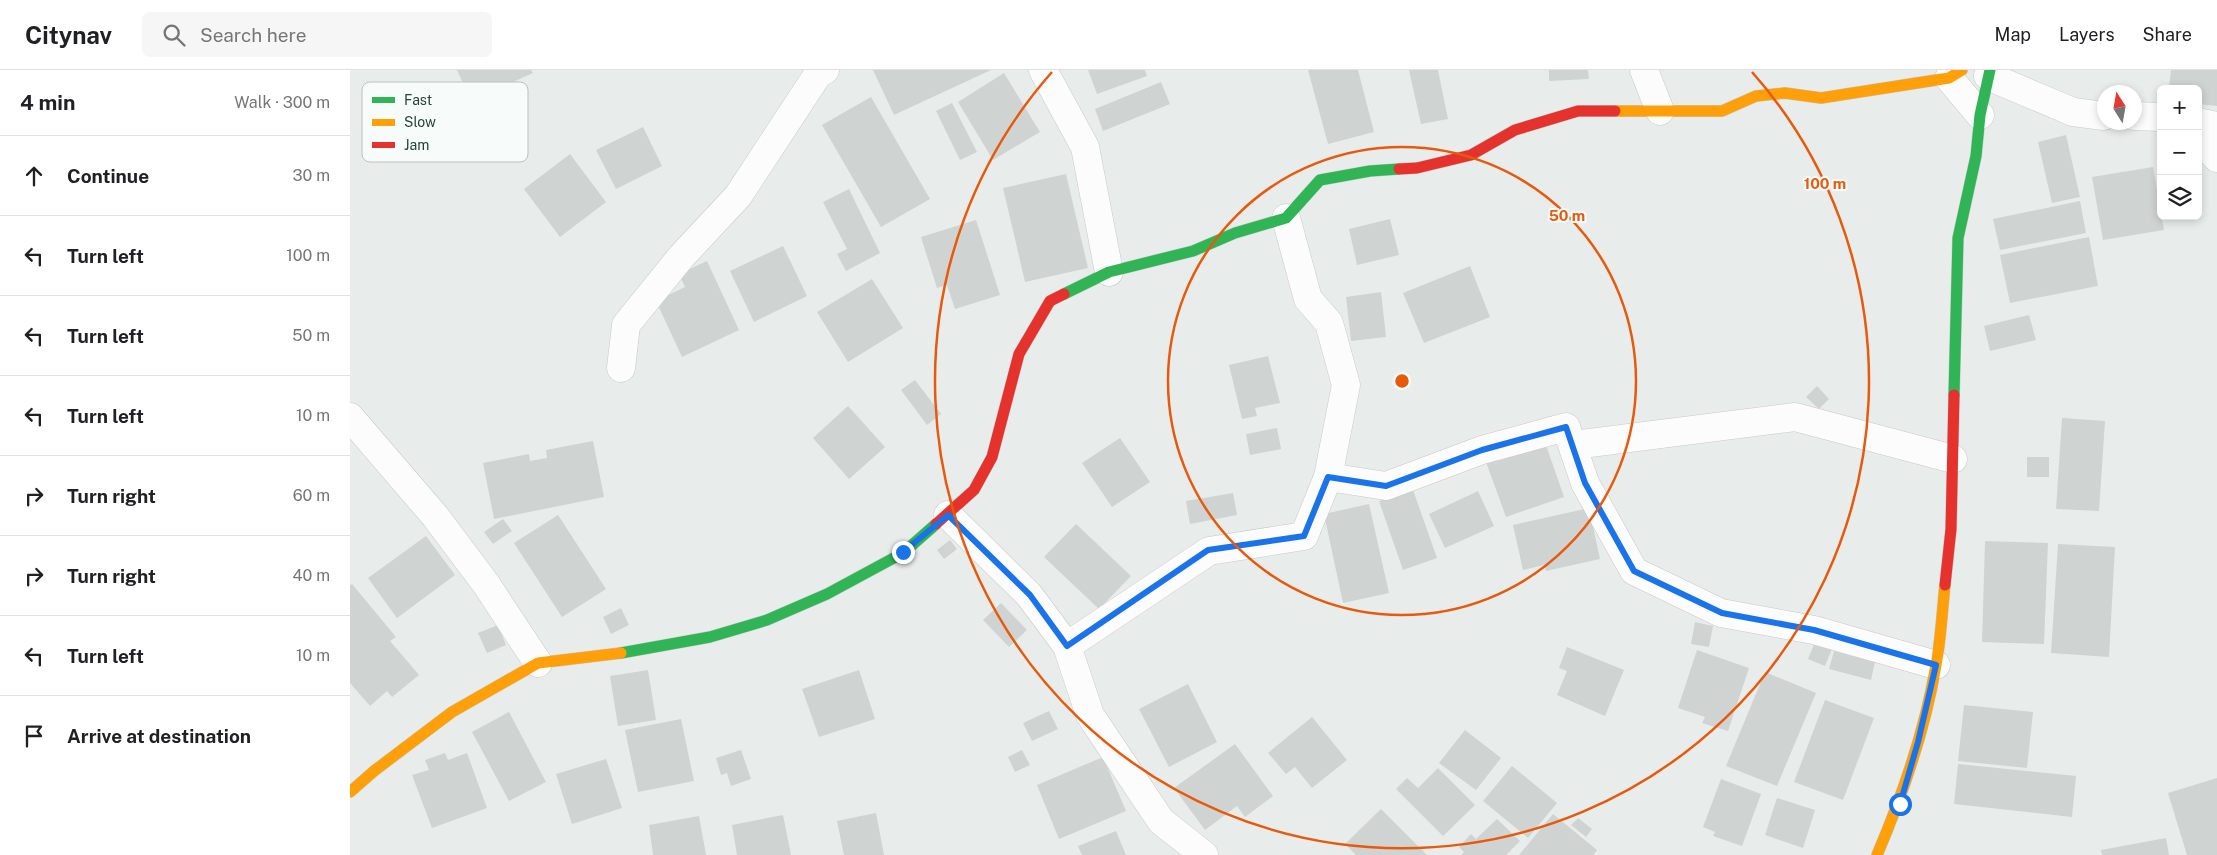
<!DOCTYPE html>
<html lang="en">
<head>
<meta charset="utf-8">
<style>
  body { margin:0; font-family:"Public Sans",sans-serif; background:#f6f6f6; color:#202124 }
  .controls { position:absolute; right:15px; top:15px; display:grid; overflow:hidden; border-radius:8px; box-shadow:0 2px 8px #0003 }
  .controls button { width:45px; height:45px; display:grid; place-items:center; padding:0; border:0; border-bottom:1px solid #e0e0e0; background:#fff; color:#202124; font:25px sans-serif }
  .compass { position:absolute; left:1747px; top:15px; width:45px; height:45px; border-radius:50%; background:#fff; box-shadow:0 2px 8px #0003; rotate:349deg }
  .stop { position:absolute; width:15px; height:15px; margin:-11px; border:4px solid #1a73e8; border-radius:50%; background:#fff }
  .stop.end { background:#1a73e8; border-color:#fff; box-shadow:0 1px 5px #0008 }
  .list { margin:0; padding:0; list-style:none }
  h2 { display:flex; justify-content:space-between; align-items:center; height:65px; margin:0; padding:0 20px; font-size:21px }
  h2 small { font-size:16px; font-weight:400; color:#757577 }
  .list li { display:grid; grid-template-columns:32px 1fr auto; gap:15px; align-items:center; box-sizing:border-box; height:80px; padding:0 20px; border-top:1px solid #e0e0e0 }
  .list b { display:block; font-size:19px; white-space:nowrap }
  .list em { font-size:16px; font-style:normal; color:#757577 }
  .icon { flex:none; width:28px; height:28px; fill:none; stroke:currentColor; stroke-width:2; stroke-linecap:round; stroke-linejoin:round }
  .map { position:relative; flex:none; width:1867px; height:785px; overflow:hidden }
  header { display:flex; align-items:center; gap:30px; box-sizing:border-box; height:70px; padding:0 25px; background:#fff; border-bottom:1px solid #e0e0e0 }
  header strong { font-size:24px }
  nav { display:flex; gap:28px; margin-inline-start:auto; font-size:18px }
  .search { width:350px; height:45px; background:#f6f6f6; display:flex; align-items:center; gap:12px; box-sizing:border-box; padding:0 18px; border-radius:8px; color:#757577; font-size:19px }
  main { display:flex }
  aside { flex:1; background:#fff }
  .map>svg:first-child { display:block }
  .building { fill:#cfd4d2 }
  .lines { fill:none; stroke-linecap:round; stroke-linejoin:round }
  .street-casing { stroke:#c5cac8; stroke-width:29 }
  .fast-casing { stroke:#c3cbc8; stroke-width:12 }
  .slow-casing { stroke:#c3cbc8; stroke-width:12 }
  .jam-casing { stroke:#c3cbc8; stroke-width:12 }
  .street { stroke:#fcfcfc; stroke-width:28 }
  .fast { stroke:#30b455; stroke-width:11 }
  .slow { stroke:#ff9f0a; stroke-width:11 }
  .jam { stroke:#e5322d; stroke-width:11 }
  .route { stroke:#1a73e8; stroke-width:6 }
  .ring { fill:none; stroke:#e8590c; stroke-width:2.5 }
  .key { fill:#f7fbf9; stroke:#b8c4c0; stroke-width:1 }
  .key-label { font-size:14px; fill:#24423a }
  .centre { fill:#e8590c; stroke:#f7fbf9; stroke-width:2.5 }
  .ring-label { font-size:15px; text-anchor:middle; font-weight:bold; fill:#e8590c; stroke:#f7fbf9; stroke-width:4; stroke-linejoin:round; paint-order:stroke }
</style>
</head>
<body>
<header>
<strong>Citynav</strong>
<div class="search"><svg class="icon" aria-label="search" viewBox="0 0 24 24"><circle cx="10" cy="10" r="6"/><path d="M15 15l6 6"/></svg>Search here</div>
<nav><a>Map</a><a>Layers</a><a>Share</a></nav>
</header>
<main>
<aside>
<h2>4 min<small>Walk · 300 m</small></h2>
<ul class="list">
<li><svg class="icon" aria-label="ahead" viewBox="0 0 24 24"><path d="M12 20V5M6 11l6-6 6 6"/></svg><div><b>Continue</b></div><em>30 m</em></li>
<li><svg class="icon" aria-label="left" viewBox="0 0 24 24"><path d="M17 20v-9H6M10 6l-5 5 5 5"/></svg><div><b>Turn left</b></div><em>100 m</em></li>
<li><svg class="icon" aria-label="left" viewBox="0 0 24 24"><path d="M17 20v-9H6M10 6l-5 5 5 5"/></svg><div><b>Turn left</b></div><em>50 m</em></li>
<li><svg class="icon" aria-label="left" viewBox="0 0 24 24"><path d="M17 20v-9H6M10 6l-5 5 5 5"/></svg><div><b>Turn left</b></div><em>10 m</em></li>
<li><svg class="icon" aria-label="right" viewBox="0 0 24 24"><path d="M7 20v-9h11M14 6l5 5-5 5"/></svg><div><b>Turn right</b></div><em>60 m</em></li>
<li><svg class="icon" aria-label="right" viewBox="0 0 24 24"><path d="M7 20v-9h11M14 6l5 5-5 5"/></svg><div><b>Turn right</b></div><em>40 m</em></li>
<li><svg class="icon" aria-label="left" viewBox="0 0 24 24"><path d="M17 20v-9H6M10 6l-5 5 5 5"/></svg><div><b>Turn left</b></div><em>10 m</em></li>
<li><svg class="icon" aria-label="arrive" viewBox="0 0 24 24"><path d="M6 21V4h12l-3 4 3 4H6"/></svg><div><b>Arrive at destination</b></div></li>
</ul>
</aside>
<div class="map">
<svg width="1867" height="785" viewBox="0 0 1867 785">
  <rect width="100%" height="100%" fill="#e8edeb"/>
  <!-- building -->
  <g class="building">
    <polygon points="107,0 181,0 183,3 121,31"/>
    <polygon points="523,0 641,0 544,45"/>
    <polygon points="738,0 795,0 797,6 747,24"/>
    <polygon points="958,0 1008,0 1024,62 978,74"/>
    <polygon points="1059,0 1088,0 1098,49 1071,54"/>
    <polygon points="1199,0 1238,0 1239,9 1199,11"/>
    <polygon points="1821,0 1867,0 1867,36 1848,34 1848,19 1819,19"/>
    <polygon points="654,3 690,62 643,90 608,32"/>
    <polygon points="811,12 820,34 753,61 745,39"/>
    <polygon points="521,27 580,129 531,157 472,55"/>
    <polygon points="602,33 627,82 610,90 586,41"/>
    <polygon points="293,57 312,96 266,119 246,80"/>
    <polygon points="1716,65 1730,127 1702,133 1688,72"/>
    <polygon points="220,84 256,132 210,167 174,119"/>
    <polygon points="1803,97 1814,160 1753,170 1742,107"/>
    <polygon points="716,104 738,198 675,212 653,118"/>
    <polygon points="499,119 530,183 496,201 487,184 497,179 473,132"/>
    <polygon points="1730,131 1736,163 1650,180 1643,149"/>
    <polygon points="1040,149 1049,185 1007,195 999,159"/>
    <polygon points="626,150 650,225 605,239 597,215 587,218 571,167"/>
    <polygon points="1739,167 1748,216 1660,233 1650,185"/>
    <polygon points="433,176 457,226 404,252 380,201"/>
    <polygon points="357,191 389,260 332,287 306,231 335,217 329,204"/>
    <polygon points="1120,196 1140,247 1074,273 1053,223"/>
    <polygon points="522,209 553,258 498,292 467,242"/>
    <polygon points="1031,222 1036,267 1001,271 996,227"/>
    <polygon points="1679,245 1686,270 1640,281 1634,256"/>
    <polygon points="918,286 930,333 905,338 907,346 892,349 879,295"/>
    <polygon points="565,310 591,344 577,355 551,320"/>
    <polygon points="1467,316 1479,329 1469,339 1456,327"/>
    <polygon points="498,336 535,377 499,409 463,368"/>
    <polygon points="1712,348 1755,351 1749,441 1706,439"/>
    <polygon points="927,358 931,379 900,385 896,364"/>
    <polygon points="770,368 800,412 762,437 732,393"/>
    <polygon points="243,371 254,427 144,449 133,393 179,384 180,391 197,388 196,380"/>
    <polygon points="1195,372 1214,427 1156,447 1136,392"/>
    <rect x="1677" y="387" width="22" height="20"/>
    <polygon points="1063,420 1087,488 1053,500 1029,431"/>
    <polygon points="1128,421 1144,456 1095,478 1079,444"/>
    <polygon points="883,423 887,445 840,454 836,431"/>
    <polygon points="1019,434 1039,523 993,533 974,444"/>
    <polygon points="1239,438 1250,489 1196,501 1194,495 1173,500 1163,455"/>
    <polygon points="208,445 256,519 212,547 164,473"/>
    <polygon points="153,449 162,461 143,474 134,462"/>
    <polygon points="726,454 781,506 749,539 694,487"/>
    <polygon points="76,466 105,505 47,548 18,508"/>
    <polygon points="600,470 607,479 594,489 587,480"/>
    <polygon points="1635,471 1698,473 1694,574 1632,572"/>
    <polygon points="1708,474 1765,477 1759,587 1701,583"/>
    <polygon points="2,514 46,567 40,571 69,605 42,627 37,621 20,636 0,613 0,516"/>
    <polygon points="651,533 677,560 659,577 633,550"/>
    <polygon points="271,538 279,555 261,564 253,547"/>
    <polygon points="1345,552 1363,556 1359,577 1341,574"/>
    <polygon points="148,555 156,575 137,583 128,563"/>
    <polygon points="1465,572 1482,579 1475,596 1458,589"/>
    <polygon points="1217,577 1274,600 1255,646 1207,625 1217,601 1209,598"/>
    <polygon points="1347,580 1399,598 1378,661 1352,653 1355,647 1328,638"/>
    <polygon points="1484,581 1525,592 1521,610 1479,599"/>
    <polygon points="298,600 306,650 268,656 260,606"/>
    <polygon points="509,600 525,649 469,667 452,619"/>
    <polygon points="1415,602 1466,623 1427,716 1376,696"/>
    <polygon points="838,614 867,672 819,697 789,639"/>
    <polygon points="1475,630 1524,648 1493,730 1444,712"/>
    <polygon points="1614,635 1683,642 1677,698 1608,691"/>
    <polygon points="699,641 708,659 682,671 673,653"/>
    <polygon points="159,642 196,712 159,731 122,662"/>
    <polygon points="962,647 997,690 962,718 945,697 936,704 918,683"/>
    <polygon points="331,649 344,711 288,722 275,660"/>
    <polygon points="1115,660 1151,688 1126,720 1089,693"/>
    <polygon points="885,674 923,726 895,747 887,736 855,760 824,718"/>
    <polygon points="391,680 401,709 381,716 377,703 371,705 366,688"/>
    <polygon points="672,680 680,695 665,702 658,687"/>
    <polygon points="95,683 98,690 117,683 137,738 82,758 62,705 79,700 75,690"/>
    <polygon points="753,687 776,741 709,769 687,715"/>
    <polygon points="256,689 272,738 222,754 206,704"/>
    <polygon points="1608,694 1726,706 1722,747 1604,734"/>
    <polygon points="1162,696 1207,733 1178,768 1133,731"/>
    <polygon points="1088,698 1125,735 1093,766 1046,719 1057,708 1068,718"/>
    <polygon points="1867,708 1867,785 1837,785 1818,723"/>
    <polygon points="1371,709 1411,724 1392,776 1363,766 1365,762 1353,757"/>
    <polygon points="1427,728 1465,740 1453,778 1415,765"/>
    <polygon points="1031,739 1077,785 1006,785 995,774"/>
    <polygon points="526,743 534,785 494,785 487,751"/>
    <polygon points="1203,744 1247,780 1243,785 1169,785"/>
    <polygon points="433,745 441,785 387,785 382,755"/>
    <polygon points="349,746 356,785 303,785 299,755"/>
    <polygon points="1228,748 1242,759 1236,767 1221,755"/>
    <polygon points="1147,749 1170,771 1156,785 1111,785 1114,782 1109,777 1121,764 1126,769"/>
    <polygon points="766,761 776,785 732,785 728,776"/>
    <polygon points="1816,768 1819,785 1752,785 1751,780"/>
  </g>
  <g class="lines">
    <defs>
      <g id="street">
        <polyline points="693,0 735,77 759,202"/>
        <polyline points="1294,0 1310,41"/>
        <polyline points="1638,6 1723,42 1754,46"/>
        <polyline points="1599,8 1630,45"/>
        <polyline points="1784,46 1811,47"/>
        <polyline points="1848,52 1867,56"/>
        <polyline points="1848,68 1867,88"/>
        <polyline points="271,298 276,255 331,187 388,126 468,4 475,0"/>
        <polyline points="0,347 85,446 136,514 188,593"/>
        <polyline points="1224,375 1445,347 1603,389"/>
        <polyline points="978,407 1036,416 1132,380 1216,357 1235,413 1284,501 1371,543 1464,560 1586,595"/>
        <polyline points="598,445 679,525 717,576 740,645 811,751 854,785"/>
        <polyline points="717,576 859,481 954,466 978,407 996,315 979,253 958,229 936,148"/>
      </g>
      <g id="fast">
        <polyline points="714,224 759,202 843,181 885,163 936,148 970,110 1020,101 1049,99"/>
        <polyline points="1604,325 1608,168 1626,86 1630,45 1640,0"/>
        <polyline points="271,583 360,567 417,550 477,524 553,483 586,454"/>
      </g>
      <g id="slow">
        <polyline points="1265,41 1372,41 1406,26 1435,23 1471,28 1599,8 1612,0"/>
        <polyline points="0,722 24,701 102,642 188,593 271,583"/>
        <path d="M1527 785C1553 724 1575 661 1586 595 1591 569 1592 542 1595 515"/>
      </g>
      <g id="jam">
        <polyline points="1049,99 1067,98 1121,85 1165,60 1228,41 1265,41"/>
        <polyline points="586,454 624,420 642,387 669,284 700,231 714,224"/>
        <polyline points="1595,515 1601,459 1604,325"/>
      </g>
    </defs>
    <!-- street casing -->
    <use href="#street" class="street-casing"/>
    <!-- fast casing -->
    <use href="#fast" class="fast-casing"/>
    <!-- slow casing -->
    <use href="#slow" class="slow-casing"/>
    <!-- jam casing -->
    <use href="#jam" class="jam-casing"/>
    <!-- street -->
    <use href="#street" class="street"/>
    <!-- fast -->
    <use href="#fast" class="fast"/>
    <!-- slow -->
    <use href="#slow" class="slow"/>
    <!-- jam -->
    <use href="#jam" class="jam"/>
  </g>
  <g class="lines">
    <!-- route -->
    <polyline class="route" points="553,482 598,445 680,525 717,576 858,480 954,466 978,407 1036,416 1132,380 1216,357 1235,413 1284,501 1372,543 1464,560 1586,595 1568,672 1550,734"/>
  </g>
  <!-- distance rings -->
  <g class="ring">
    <circle cx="1052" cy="311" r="234"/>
    <path d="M1402 2A467 467 0 1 1 702 2"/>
  </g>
  <!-- legend -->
  <rect x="12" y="12" width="166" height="80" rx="8" class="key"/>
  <rect x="22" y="27" width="23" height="6" fill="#30b455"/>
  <rect x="22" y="49" width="23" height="7" fill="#ff9f0a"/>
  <rect x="22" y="72" width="23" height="6" fill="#e5322d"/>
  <g class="key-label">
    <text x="54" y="35">Fast</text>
    <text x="54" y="57">Slow</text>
    <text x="54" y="80">Jam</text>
  </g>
  <circle cx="1052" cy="311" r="8" class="centre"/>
  <g class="ring-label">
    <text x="1475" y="119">100 m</text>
    <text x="1217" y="151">50 m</text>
  </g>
</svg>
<div class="controls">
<button>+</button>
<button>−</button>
<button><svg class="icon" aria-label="layers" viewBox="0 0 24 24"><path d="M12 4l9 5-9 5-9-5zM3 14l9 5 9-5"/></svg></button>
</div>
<svg class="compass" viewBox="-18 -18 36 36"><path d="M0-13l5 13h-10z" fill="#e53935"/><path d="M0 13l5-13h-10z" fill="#757577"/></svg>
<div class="stop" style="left:1550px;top:734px"></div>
<div class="stop end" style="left:553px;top:482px"></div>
</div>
</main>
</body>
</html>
